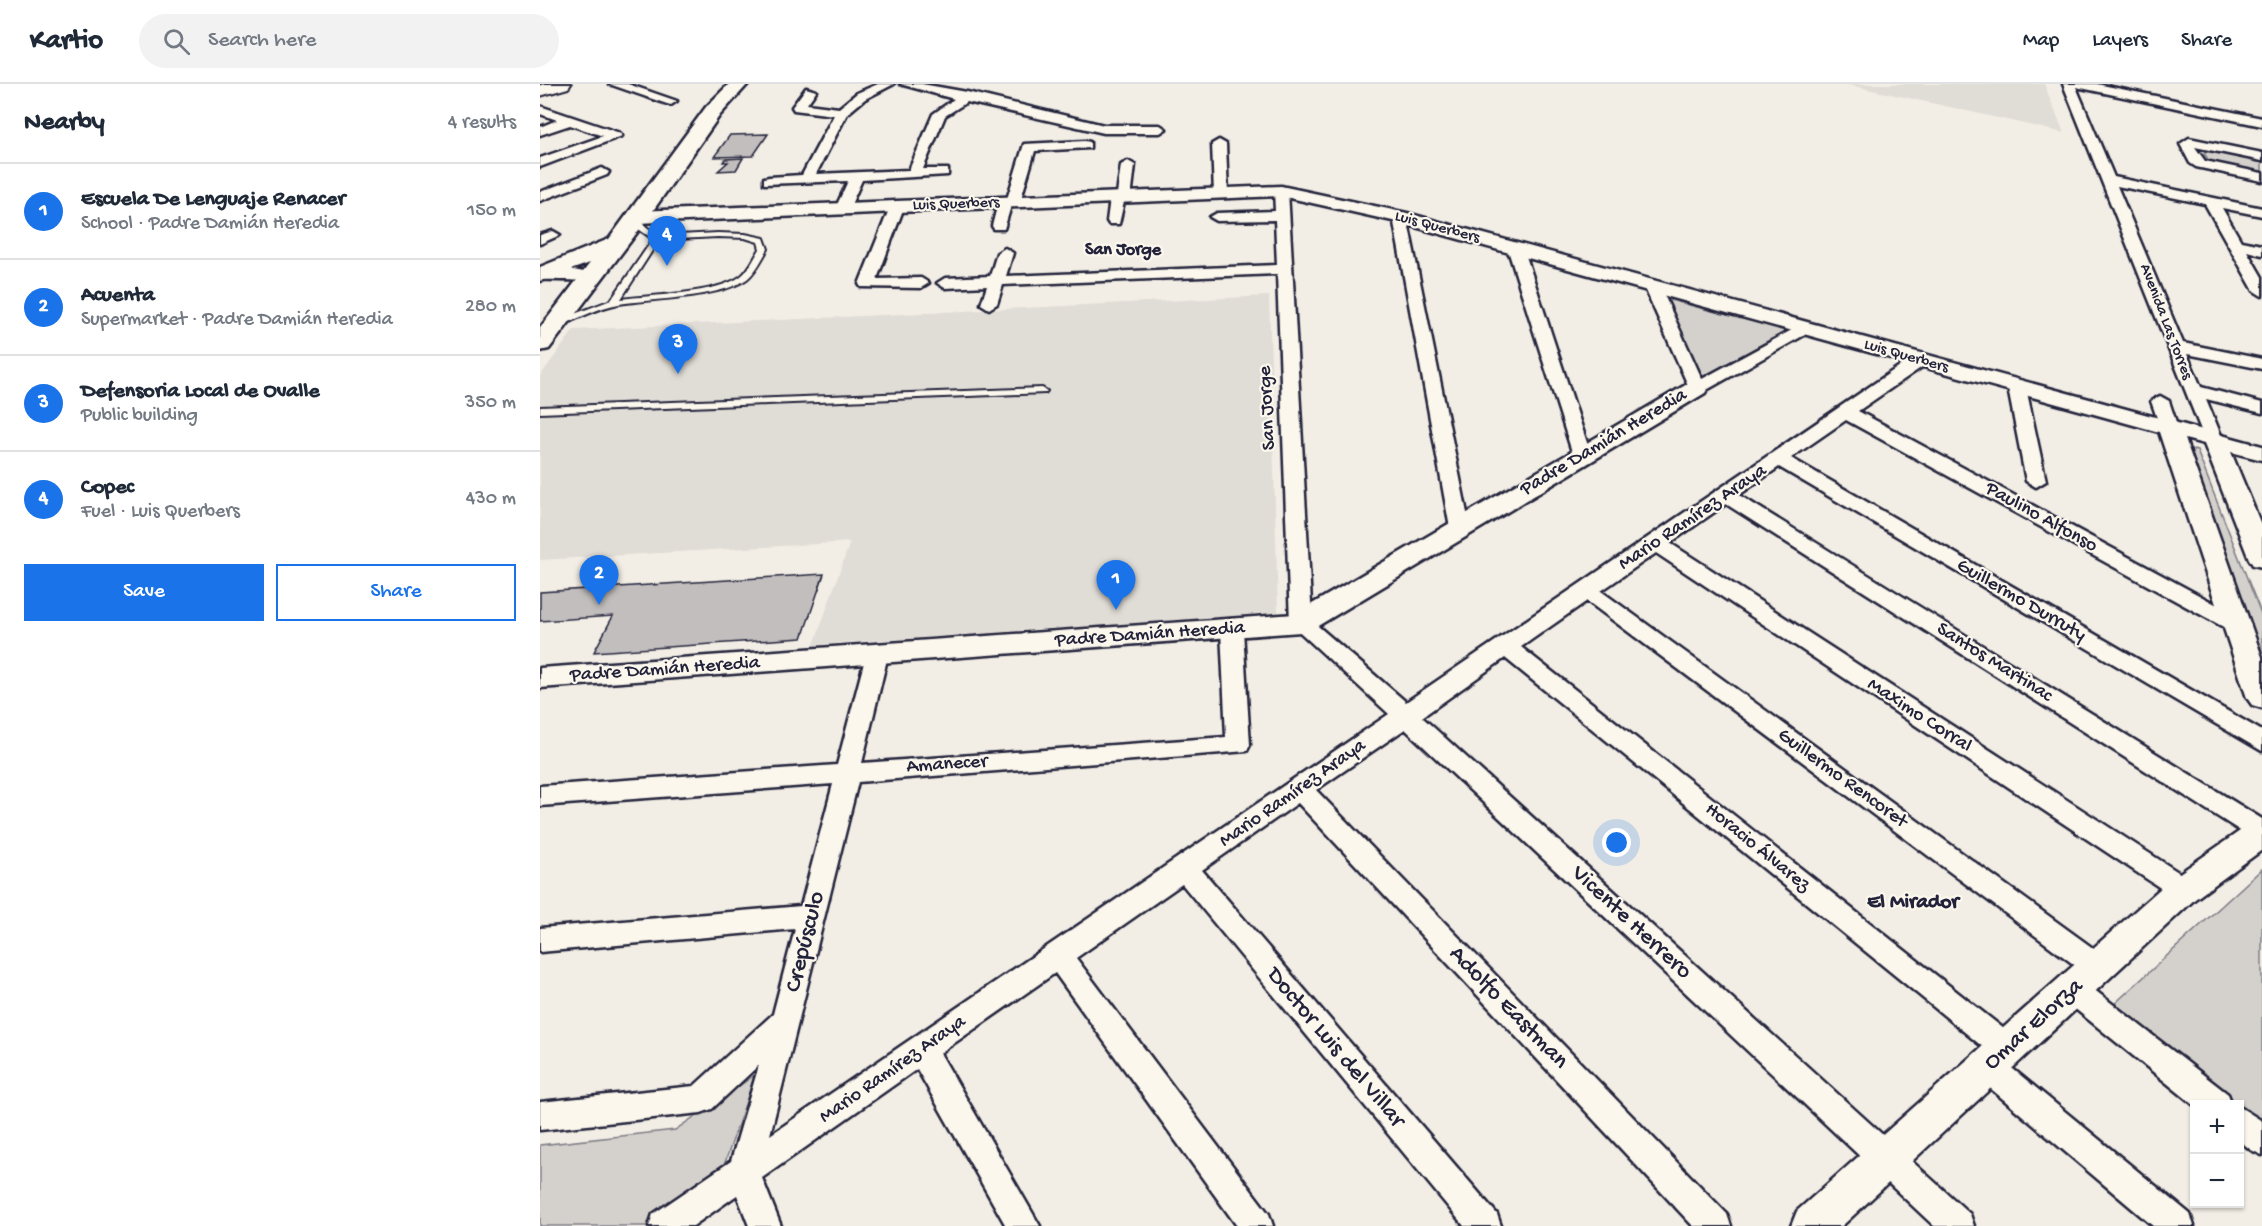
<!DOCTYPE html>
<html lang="en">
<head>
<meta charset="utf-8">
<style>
  body { margin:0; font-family:"Gochi Hand",sans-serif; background:#f2f2f3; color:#1f2937 }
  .controls { position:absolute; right:18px; bottom:18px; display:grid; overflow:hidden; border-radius:0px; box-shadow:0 2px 4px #0004 }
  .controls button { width:54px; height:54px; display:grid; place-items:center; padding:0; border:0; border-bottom:2px solid #e0e1e3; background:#fff; color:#1f2937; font:30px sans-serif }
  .you { position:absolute; left:1077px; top:759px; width:21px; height:21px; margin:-15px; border:4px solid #fff; border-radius:50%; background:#1a73e8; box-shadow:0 0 0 9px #1a73e833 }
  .badge { display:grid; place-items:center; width:39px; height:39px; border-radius:50%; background:#1a73e8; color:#fff; font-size:20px; font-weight:700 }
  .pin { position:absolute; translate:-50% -50px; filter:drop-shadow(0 2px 3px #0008) }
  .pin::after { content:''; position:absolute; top:32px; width:21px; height:18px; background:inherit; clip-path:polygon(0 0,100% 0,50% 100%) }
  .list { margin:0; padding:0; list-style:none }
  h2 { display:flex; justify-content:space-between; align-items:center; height:78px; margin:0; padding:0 24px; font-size:26px }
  h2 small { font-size:20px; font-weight:400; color:#747a83 }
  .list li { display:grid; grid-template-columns:39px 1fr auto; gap:18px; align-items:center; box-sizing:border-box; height:96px; padding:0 24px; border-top:2px solid #e0e1e3 }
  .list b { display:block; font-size:22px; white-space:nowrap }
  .list p { margin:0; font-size:20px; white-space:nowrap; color:#747a83 }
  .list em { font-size:20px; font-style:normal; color:#747a83 }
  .actions { display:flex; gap:12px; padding:18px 24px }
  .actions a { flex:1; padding:14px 0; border:2px solid #1a73e8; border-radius:0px; text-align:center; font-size:21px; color:#1a73e8 }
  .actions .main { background:#1a73e8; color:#fff }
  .icon { flex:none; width:33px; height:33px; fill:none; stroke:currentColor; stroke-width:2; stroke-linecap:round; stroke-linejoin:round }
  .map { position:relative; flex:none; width:1722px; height:1142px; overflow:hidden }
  header { display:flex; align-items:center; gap:36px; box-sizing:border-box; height:84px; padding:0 30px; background:#fff; border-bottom:2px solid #e0e1e3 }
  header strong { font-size:28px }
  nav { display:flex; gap:33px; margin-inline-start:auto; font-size:21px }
  .search { width:420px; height:54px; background:#f2f2f3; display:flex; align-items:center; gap:15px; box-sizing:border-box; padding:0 21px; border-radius:33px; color:#747a83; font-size:22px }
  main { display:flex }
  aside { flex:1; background:#fff }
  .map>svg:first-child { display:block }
  .built { fill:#e0dcd6 }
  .green { fill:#d4d1cc; stroke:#7b7a84; stroke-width:1.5 }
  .building { fill:#c2bebe; stroke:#22223b; stroke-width:1.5 }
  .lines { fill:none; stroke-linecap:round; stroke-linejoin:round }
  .service-casing { stroke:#22223b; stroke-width:4 }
  .minor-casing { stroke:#22223b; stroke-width:5 }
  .tertiary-casing { stroke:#22223b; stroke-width:5 }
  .secondary-casing { stroke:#22223b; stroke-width:4 }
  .primary-casing { stroke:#22223b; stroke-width:5 }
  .service { fill:#fbf7ec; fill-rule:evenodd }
  .minor { fill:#fbf7ec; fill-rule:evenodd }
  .tertiary { fill:#fbf7ec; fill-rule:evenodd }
  .secondary { fill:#fbf7ec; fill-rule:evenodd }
  .primary { fill:#fbf7ec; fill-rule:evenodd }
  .labels { text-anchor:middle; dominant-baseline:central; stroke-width:4.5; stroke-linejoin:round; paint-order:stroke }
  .far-street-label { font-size:16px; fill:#22223b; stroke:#fbf7ec }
  .far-neighbourhood-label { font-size:18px; font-weight:bold; fill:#22223b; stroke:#fbf7ec }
  .street-label { font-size:20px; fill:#22223b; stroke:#fbf7ec }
  .neighbourhood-label { font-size:21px; font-weight:bold; fill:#22223b; stroke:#fbf7ec }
  .near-street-label { font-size:24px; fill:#22223b; stroke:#fbf7ec }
</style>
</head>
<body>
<header>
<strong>Kartio</strong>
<div class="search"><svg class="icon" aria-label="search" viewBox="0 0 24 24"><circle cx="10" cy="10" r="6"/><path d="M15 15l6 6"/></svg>Search here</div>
<nav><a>Map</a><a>Layers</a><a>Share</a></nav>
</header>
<main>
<aside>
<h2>Nearby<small>4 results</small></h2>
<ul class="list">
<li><span class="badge">1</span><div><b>Escuela De Lenguaje Renacer</b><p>School · Padre Damián Heredia</p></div><em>150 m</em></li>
<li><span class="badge">2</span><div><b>Acuenta</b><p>Supermarket · Padre Damián Heredia</p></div><em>280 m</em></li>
<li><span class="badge">3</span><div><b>Defensoria Local de Ovalle</b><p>Public building</p></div><em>350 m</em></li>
<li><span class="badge">4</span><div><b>Copec</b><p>Fuel · Luis Querbers</p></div><em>430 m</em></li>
</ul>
<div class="actions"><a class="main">Save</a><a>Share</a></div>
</aside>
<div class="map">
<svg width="1722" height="1142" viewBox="0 0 1722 1142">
  <rect width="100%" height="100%" fill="#f2eee5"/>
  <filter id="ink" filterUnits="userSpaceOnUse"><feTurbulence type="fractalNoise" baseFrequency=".0167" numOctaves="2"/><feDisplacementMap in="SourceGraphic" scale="12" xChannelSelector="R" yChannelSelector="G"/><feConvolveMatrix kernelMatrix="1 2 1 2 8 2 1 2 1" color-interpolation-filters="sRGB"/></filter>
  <g filter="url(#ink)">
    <!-- built -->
    <g class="built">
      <polygon points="1305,0 1504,0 1524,49 1423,26"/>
      <polygon points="729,212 738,529 274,561 310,458 0,476 0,292 34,246"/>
    </g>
    <!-- green -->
    <g class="green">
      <polygon points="1672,66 1722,75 1722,89 1669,77 1664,69"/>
      <polygon points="1126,215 1249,247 1163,293"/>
      <polygon points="1641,363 1657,367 1722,532 1722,579"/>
      <polygon points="1722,785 1722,1043 1700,1025 1700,1020 1694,1020 1571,923"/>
      <polygon points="215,991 178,1099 115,1142 0,1142 0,1061 135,1046"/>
    </g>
    <!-- building -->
    <g class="building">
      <polygon points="228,50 213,72 174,73 190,51"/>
      <polygon points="203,74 196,86 178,87 188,78 183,78 185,75"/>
      <polygon points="284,490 262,554 54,568 73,532 0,537 0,508"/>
    </g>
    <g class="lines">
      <defs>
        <g id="service">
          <path d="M91 136H97L119 152 178 149 205 150 224 154 228 165C222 175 216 188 207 195 181 214 111 215 79 220 60 223 40 234 22 241H16V237L71 216 113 155 91 140ZM178 153 205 154 218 158 220 165C214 174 210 185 201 192 177 210 111 211 81 215L119 156Z"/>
          <polygon points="502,304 507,307 505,309 0,329 0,323"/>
        </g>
        <g id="minor">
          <polygon points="69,0 88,0 137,17 131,21 127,20"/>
          <polygon points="338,0 354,0 325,15 307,30 276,90 369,86 393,30 414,15 360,0 382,0 427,8 564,41 620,41 626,45 620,49 564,49 427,18 405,32 383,85 408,85 408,91 322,96 309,125 302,129 295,125 308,97 224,100 224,94 229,93 262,91 294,31 254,26 252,23 266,4 276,7 267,20 299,24 317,9"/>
          <polygon points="1523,0 1557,0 1722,34 1722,42 1536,3 1574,93 1722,124 1722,132 1682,124 1701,157 1722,161 1722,171 1707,167 1722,193 1722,212 1714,207 1665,120 1577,102 1643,259 1722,275 1722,285 1647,270 1661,303 1722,319 1722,329 1666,315 1683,356 1681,360 1674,362 1665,356"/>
          <polygon points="0,22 80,49 82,52 0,83 0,74 63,52 30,41 0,51 0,43 17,36 0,30"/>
          <polygon points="1649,54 1722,69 1722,77 1655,63 1665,77 1722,89 1722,97 1656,83 1650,79 1640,60"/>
          <polygon points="679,56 686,60 688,110 681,114 674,110 672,60"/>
          <polygon points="545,57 550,58 550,64 495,67 480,118 471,122 464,145 454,145 452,142 458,119 467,115 484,60"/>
          <polygon points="588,77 595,81 591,114 584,118 579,140 569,140 567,137 570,114 577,110 581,81"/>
          <polygon points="62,84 69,88 67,91 0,117 0,108"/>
          <polygon points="741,103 748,107 772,537 866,618 1373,273 1385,273 1388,277 1385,281 1318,327 1705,536 1708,541 1705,546 1697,548 1689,546 1306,336 1251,374 1722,647 1722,667 1239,383 1199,411 1722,735 1722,758 1713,755 1186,420 1130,459 1652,797 1656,805 1652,813 1643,816 1634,813 1116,469 1061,507 1568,875 1572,883 1568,891 1558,895 1548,891 1047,517 981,563 1478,956 1483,965 1478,974 1468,978 1462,976 1650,1130 1654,1142 1613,1142 1437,993 1433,983 1437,973 1448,969 1454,972 965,574 882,633 1430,1130 1434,1142 1394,1142 865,645 776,706 1187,1130 1191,1142 1153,1142 758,719 662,786 957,1130 961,1142 924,1142 642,800 536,874 729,1130 733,1142 697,1142 515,889 400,969 500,1142 466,1142 377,985 222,1094 241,1142 209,1142 197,1111 153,1142 109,1142 113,1130 191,1077 219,981 172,1025 161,1029 0,1046 0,1018 154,1002 233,930 255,845 0,868 0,844 261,822 293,700 0,722 0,702 297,681 326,571 329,566 337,563 345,566 348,571 322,679 686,653 681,546 684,541 692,539 700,541 703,546 710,661 707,667 318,698 230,1051 849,630 750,539 737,190 463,201 457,220 449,225 441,220 447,202 405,204 397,199 405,194 450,192 457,169 465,164 473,169 466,192 737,181 735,136 677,137 670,133 677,129 735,127 734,107"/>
          <polygon points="357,119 364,123 337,195 381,194 389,199 381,204 321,203 319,200 350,123"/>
          <polygon points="860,129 867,133 930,444 927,448 913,448 910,444 853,133"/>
          <polygon points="13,147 20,151 0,160 0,151"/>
          <polygon points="976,161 984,166 1051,371 1049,375 1042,377 1033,371 968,166"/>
          <path d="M22 184 55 190 57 193C52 199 12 195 0 196V186Z"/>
          <polygon points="1112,197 1120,202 1162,295 1261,241 1267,240 1275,245 1163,308 1151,308 1104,202"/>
          <polygon points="1477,299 1486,304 1506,397 1496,403 1486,397 1468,304"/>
          <polygon points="1620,312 1629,317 1638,344 1636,348 1622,348 1611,317"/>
          <polygon points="1533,894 1543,897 1688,1010 1692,1020 1654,1021 1523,915 1519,906 1523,897"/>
          <polygon points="1700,1023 1722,1037 1722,1071 1711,1066 1700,1057"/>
        </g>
        <g id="tertiary">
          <polygon points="741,102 867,129 1722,362 1722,376 1691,368 1722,443 1722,483 1713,481 1709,475 1664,360 1645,355 1722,573 1722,624 1712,621 1707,614 1619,348 857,138 741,112 97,139 88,133 97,127"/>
          <polygon points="1157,297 1165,299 1168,304 1165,309 771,546 761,548 0,604 0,584 755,530 1149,299"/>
          <polygon points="1722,736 1722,766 1655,815 1302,1142 1251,1142 1257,1127 1631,795 1710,740"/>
        </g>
        <polygon id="secondary" points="5,0 31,0 28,4 0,12 0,1"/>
        <polygon id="primary" points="189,0 208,0 180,31 105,138 9,265 0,267 0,244 50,179 0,197 0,183 69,155 166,23"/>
      </defs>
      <!-- service casing -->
      <use href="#service" class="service-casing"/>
      <!-- minor casing -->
      <use href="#minor" class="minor-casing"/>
      <!-- tertiary casing -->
      <use href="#tertiary" class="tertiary-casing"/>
      <!-- secondary casing -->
      <use href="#secondary" class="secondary-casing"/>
      <!-- primary casing -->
      <use href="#primary" class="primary-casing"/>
      <!-- service -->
      <use href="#service" class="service"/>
      <!-- minor -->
      <use href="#minor" class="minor"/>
      <!-- tertiary -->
      <use href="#tertiary" class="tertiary"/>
      <!-- secondary -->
      <use href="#secondary" class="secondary"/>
      <!-- primary -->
      <use href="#primary" class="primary"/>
    </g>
  </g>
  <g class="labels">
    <!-- far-street labels -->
    <g class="far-street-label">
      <text transform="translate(416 121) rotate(-2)">Luis Querbers</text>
      <text transform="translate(897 144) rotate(15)">Luis Querbers</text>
      <text transform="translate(1625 238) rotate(69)">Avenida Las Torres</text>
      <text transform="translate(1366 273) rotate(16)">Luis Querbers</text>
    </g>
    <!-- far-neighbourhood labels -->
    <g class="far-neighbourhood-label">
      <text x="583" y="166">San Jorge</text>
    </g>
    <!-- street labels -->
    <g class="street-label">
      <text transform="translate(728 324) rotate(-93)">San Jorge</text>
      <text transform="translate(1064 359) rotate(-31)">Padre Damián Heredia</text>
      <text transform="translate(1153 434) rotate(-34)">Mario Ramírez Araya</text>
      <text transform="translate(1501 434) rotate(29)">Paulino Alfonso</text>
      <text transform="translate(1481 517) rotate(30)">Guillermo Durruty</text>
      <text transform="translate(610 551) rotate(-4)">Padre Damián Heredia</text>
      <text transform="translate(1454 579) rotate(32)">Santos Martinac</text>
      <text transform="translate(125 586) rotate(-4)">Padre Damián Heredia</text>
      <text transform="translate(1379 632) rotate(33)">Maximo Corral</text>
      <text transform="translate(407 681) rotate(-4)">Amanecer</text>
      <text transform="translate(1302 695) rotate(36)">Guillermo Rencoret</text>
      <text transform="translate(753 710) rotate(-35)">Mario Ramírez Araya</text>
      <text transform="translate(1217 764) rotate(39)">Horacio Álvarez</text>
      <text transform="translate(353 986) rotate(-35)">Mario Ramírez Araya</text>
    </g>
    <!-- neighbourhood labels -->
    <g class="neighbourhood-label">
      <text x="1373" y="819">El Mirador</text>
    </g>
    <!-- near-street labels -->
    <g class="near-street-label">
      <text transform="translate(1091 839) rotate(43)">Vicente Herrero</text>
      <text transform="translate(266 858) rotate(-76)">Crepúsculo</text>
      <text transform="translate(968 924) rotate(46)">Adolfo Eastman</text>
      <text transform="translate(1494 941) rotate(-42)">Omar Elorza</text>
      <text transform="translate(795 964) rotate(50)">Doctor Luis del Villar</text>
    </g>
  </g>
</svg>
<div class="controls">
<button>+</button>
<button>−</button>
</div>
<div class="you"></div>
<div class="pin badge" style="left:576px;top:526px">1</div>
<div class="pin badge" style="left:59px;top:521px">2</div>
<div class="pin badge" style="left:138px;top:290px">3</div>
<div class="pin badge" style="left:127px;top:182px">4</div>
</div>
</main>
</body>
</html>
